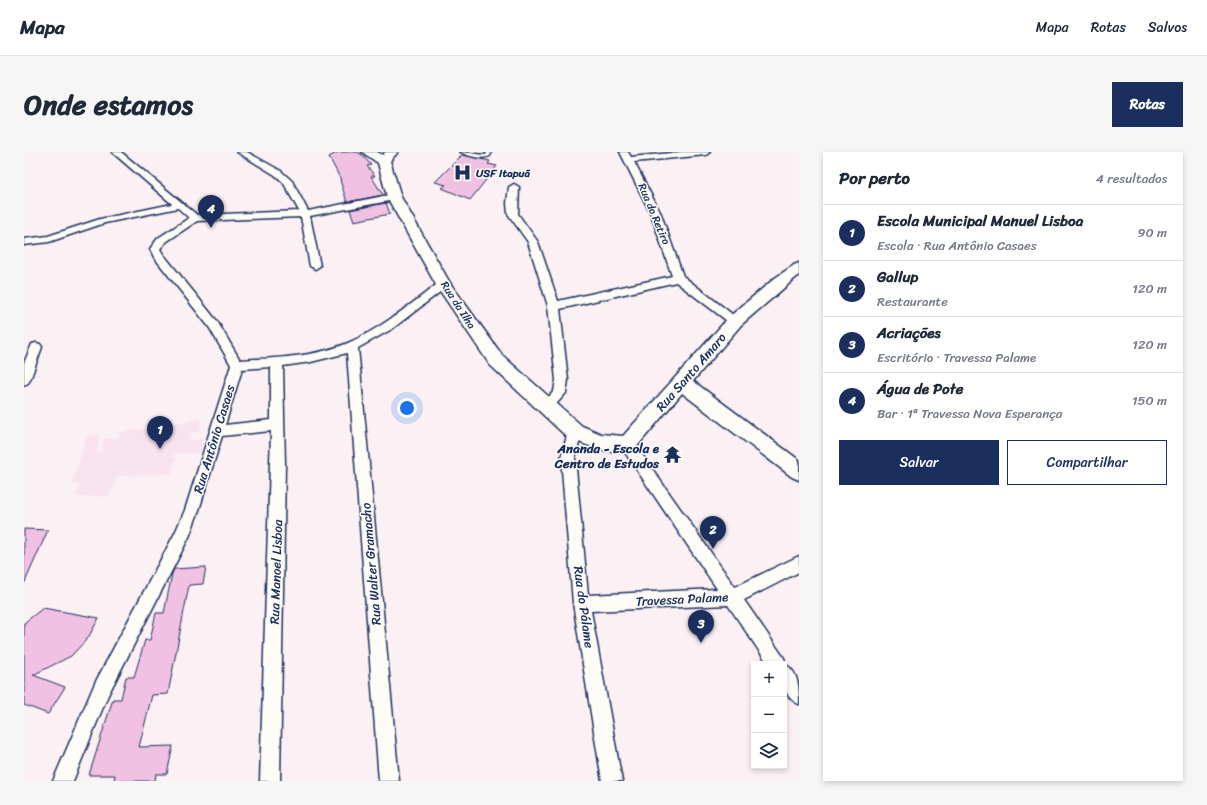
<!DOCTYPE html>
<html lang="pt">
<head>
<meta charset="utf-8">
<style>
  body { margin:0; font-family:Sriracha,sans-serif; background:#f6f6f7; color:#1f2937 }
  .controls { position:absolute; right:12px; bottom:12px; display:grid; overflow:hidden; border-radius:0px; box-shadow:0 2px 6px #0003 }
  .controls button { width:36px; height:36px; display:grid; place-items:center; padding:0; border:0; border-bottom:1px solid #e0e1e3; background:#fff; color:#1f2937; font:20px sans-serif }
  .you { position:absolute; left:383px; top:256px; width:14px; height:14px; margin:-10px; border:3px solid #fff; border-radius:50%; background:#1a73e8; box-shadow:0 0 0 6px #1a73e833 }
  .badge { display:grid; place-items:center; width:26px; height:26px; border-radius:50%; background:#1b2f5e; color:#fff; font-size:13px; font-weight:700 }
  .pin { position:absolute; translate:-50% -33px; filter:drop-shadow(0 1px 2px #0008) }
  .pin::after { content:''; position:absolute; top:21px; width:14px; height:12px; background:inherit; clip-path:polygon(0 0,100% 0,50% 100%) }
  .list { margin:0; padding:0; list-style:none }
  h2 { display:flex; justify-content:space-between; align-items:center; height:52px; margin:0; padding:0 16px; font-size:17px }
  h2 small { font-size:13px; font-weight:400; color:#747a83 }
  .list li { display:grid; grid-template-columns:26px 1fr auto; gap:12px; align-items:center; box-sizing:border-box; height:56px; padding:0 16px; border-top:1px solid #e0e1e3 }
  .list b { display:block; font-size:15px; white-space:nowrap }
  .list p { margin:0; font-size:13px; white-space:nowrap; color:#747a83 }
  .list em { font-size:13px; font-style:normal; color:#747a83 }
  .actions { display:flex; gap:8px; padding:12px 16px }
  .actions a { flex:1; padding:9px 0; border:1px solid #1b2f5e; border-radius:0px; text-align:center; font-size:14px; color:#1b2f5e }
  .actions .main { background:#1b2f5e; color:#fff }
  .icon { flex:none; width:22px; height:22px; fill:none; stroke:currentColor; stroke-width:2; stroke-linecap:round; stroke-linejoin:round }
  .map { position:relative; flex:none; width:775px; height:629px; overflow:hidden; border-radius:0px }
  header { display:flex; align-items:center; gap:24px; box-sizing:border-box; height:56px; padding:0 20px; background:#fff; border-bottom:1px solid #e0e1e3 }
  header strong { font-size:19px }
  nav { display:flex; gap:22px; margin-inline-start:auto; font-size:14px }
  .intro { display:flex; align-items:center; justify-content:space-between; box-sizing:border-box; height:96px; padding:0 24px }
  h1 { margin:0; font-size:28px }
  .button { padding:10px 18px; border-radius:0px; background:#1b2f5e; color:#fff; font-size:14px; font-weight:700 }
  main { display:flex; gap:24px; padding:0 24px }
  aside { flex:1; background:#fff; border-radius:0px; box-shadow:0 2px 6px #0003 }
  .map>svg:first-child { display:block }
  .built { fill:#f8e2ee }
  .building { fill:#f1c1e3; stroke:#1b2f5e }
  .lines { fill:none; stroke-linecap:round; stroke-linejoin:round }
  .service-casing { stroke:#1b2f5e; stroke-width:3 }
  .minor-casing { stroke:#1b2f5e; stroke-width:3 }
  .secondary-casing { stroke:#1b2f5e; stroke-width:3 }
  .service { fill:#fdfcf7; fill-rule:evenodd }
  .minor { fill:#fdfcf7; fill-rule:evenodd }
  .secondary { fill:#fdfcf7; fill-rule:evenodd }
  .labels { text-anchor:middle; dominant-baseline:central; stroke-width:3; stroke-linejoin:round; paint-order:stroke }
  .far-poi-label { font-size:11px; font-weight:bold; fill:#1b2f5e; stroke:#fdfcf7; text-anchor:start }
  .far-street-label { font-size:11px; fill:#1b2f5e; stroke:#fdfcf7 }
  .street-label { font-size:13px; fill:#1b2f5e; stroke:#fdfcf7 }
  .poi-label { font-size:13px; font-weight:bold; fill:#1b2f5e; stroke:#fdfcf7; text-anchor:end }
</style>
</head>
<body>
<header>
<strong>Mapa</strong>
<nav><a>Mapa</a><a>Rotas</a><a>Salvos</a></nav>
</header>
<div class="intro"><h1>Onde estamos</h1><a class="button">Rotas</a></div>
<main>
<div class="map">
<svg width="775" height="629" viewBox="0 0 775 629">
  <rect width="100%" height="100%" fill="#fbf0f3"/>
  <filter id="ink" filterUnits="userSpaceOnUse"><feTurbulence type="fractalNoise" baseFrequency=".025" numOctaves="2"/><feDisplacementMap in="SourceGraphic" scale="8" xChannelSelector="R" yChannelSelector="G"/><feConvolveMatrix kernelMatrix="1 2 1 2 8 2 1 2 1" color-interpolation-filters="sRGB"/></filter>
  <g filter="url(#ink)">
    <!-- built -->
    <polygon class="built" points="177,267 176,280 167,280 165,288 180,287 175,301 150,301 148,305 152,305 147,322 94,324 85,344 52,345 56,332 48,332 63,284 75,283 73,300 78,300 80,287 95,286 97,280"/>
    <!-- building -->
    <g class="building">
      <polygon points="314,0 333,0 337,2 347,13 343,14 351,24 347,24 359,43 323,50 316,28 317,28 305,5"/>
      <polygon points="438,3 466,9 464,12 473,14 446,48 418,36 422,33 411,30"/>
      <polygon points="362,51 366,62 330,69 326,58"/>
      <polygon points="0,377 24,378 0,432"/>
      <polygon points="182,415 179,432 165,433 144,542 128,543 115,595 149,594 143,622 132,622 131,629 90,629 91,623 65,623 89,547 97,547 102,525 110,525 121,488 126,488 132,461 140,461 148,422 150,417"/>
      <polygon points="19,456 75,466 64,486 47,504 9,523 41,535 24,562 0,553 0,471"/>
    </g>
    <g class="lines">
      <defs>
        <path id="service" d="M436 0C445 0 453 3 462 3L463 0H467L466 4C458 8 444 4 436 0Z"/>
        <g id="minor">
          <path d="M88 0H97L173 63 275 59 259 30 251 23 213 0H223L257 19 268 29 284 59 370 42 375 45 370 48 286 64 296 114 291 117 286 114 277 65 173 69 142 90 136 97 139 102 193 169 216 208C252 206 291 205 324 191 358 176 387 152 416 130L420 129 425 133 368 177 334 196 375 629H355L323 201 287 210 259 214 261 314 256 629H236L247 279 198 284 175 358 165 385 84 543 49 629H29L71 531 151 381 161 358 207 213 185 175 130 105 126 97 134 86 165 66 154 56 81 71 25 90 0 93V87L24 84 76 67 148 52ZM247 215V268L201 273 218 217Z"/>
          <polygon points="596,0 604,0 607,5 657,0 686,0 682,3 610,10 637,62 659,124 717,169 711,173 707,172 652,130 536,157 544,228 542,241 528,257 523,258 518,257 517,253 530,239 532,228 524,154 504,90 484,62 483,51 485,35 490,32 495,35 494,62 514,90 534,149 648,124 627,62"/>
          <polygon points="12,191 16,192 18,195 6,228 4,231 0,233 0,211 8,192"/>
          <path d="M551 275 556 276 558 280 551 306 564 443 693 437 598 296 596 292 598 288 603 286 608 288 711 435 775 404V420L720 448 760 506 762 513C775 520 775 538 775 552 758 545 760 528 760 512H744L704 453 567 459 598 629H578L549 451 537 306 544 280 546 276Z"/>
        </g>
        <polygon id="secondary" points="338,0 353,0 359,3 361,0 374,0 366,9 377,45 426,131 478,203 558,274 577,282 599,284 705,165 751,126 770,113 775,111 775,123 717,173 669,229 775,308 775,328 768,325 658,241 610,298 603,300 576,298 544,286 466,213 412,133 363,45 354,11"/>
      </defs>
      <!-- service casing -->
      <use href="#service" class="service-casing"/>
      <!-- minor casing -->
      <use href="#minor" class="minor-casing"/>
      <!-- secondary casing -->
      <use href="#secondary" class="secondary-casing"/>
      <!-- service -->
      <use href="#service" class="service"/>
      <!-- minor -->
      <use href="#minor" class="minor"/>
      <!-- secondary -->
      <use href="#secondary" class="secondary"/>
    </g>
  </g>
  <!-- icons -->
  <defs>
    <symbol id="hospital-bare" viewBox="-9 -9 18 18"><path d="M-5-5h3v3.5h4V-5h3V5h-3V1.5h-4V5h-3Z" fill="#1b2f5e" stroke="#fdfcf7" stroke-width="2.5" paint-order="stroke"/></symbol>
    <symbol id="temple-bare" viewBox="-9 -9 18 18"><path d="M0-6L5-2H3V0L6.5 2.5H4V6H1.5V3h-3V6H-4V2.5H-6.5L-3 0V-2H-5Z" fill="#1b2f5e" stroke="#fdfcf7" stroke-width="2.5" paint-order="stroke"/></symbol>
  </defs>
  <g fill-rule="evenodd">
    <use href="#hospital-bare" x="426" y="8" width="25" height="25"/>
    <use href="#temple-bare" x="636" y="290" width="25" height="25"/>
  </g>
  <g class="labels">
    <!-- far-poi labels -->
    <g class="far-poi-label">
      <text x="452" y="21">USF Itapuã</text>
    </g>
    <!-- far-street labels -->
    <g class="far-street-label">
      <text transform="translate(630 62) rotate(67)">Rua do Retiro</text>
      <text transform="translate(434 153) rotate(57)">Rua da Ilha</text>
    </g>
    <!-- street labels -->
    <g class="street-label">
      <text transform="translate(667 220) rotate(-49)">Rua Santo Amaro</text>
      <text transform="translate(190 287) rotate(-73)">Rua Antônio Casaes</text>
      <text transform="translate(347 412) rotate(-95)">Rua Walter Gramacho</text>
      <text transform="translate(252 420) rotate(-88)">Rua Manoel Lisboa</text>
      <text transform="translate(658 447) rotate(-3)">Travessa Palame</text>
      <text transform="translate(560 455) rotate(82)">Rua do Pálame</text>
    </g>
    <!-- poi labels -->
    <g class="poi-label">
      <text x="635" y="296">Ananda - Escola e<tspan x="635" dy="15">Centro de Estudos</tspan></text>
    </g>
  </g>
</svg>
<div class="controls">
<button>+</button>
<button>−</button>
<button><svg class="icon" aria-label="layers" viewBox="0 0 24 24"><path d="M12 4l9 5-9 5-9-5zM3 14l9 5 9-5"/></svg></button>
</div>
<div class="you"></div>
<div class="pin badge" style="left:136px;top:297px">1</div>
<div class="pin badge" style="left:689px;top:397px">2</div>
<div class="pin badge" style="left:677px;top:491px">3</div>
<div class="pin badge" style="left:187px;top:76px">4</div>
</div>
<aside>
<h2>Por perto<small>4 resultados</small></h2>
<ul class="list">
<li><span class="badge">1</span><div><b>Escola Municipal Manuel Lisboa</b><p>Escola · Rua Antônio Casaes</p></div><em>90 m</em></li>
<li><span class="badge">2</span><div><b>Gallup</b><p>Restaurante</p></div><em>120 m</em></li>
<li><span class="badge">3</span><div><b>Acriações</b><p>Escritório · Travessa Palame</p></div><em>120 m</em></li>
<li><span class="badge">4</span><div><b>Água de Pote</b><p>Bar · 1ª Travessa Nova Esperança</p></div><em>150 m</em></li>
</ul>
<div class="actions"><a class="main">Salvar</a><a>Compartilhar</a></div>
</aside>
</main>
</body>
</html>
